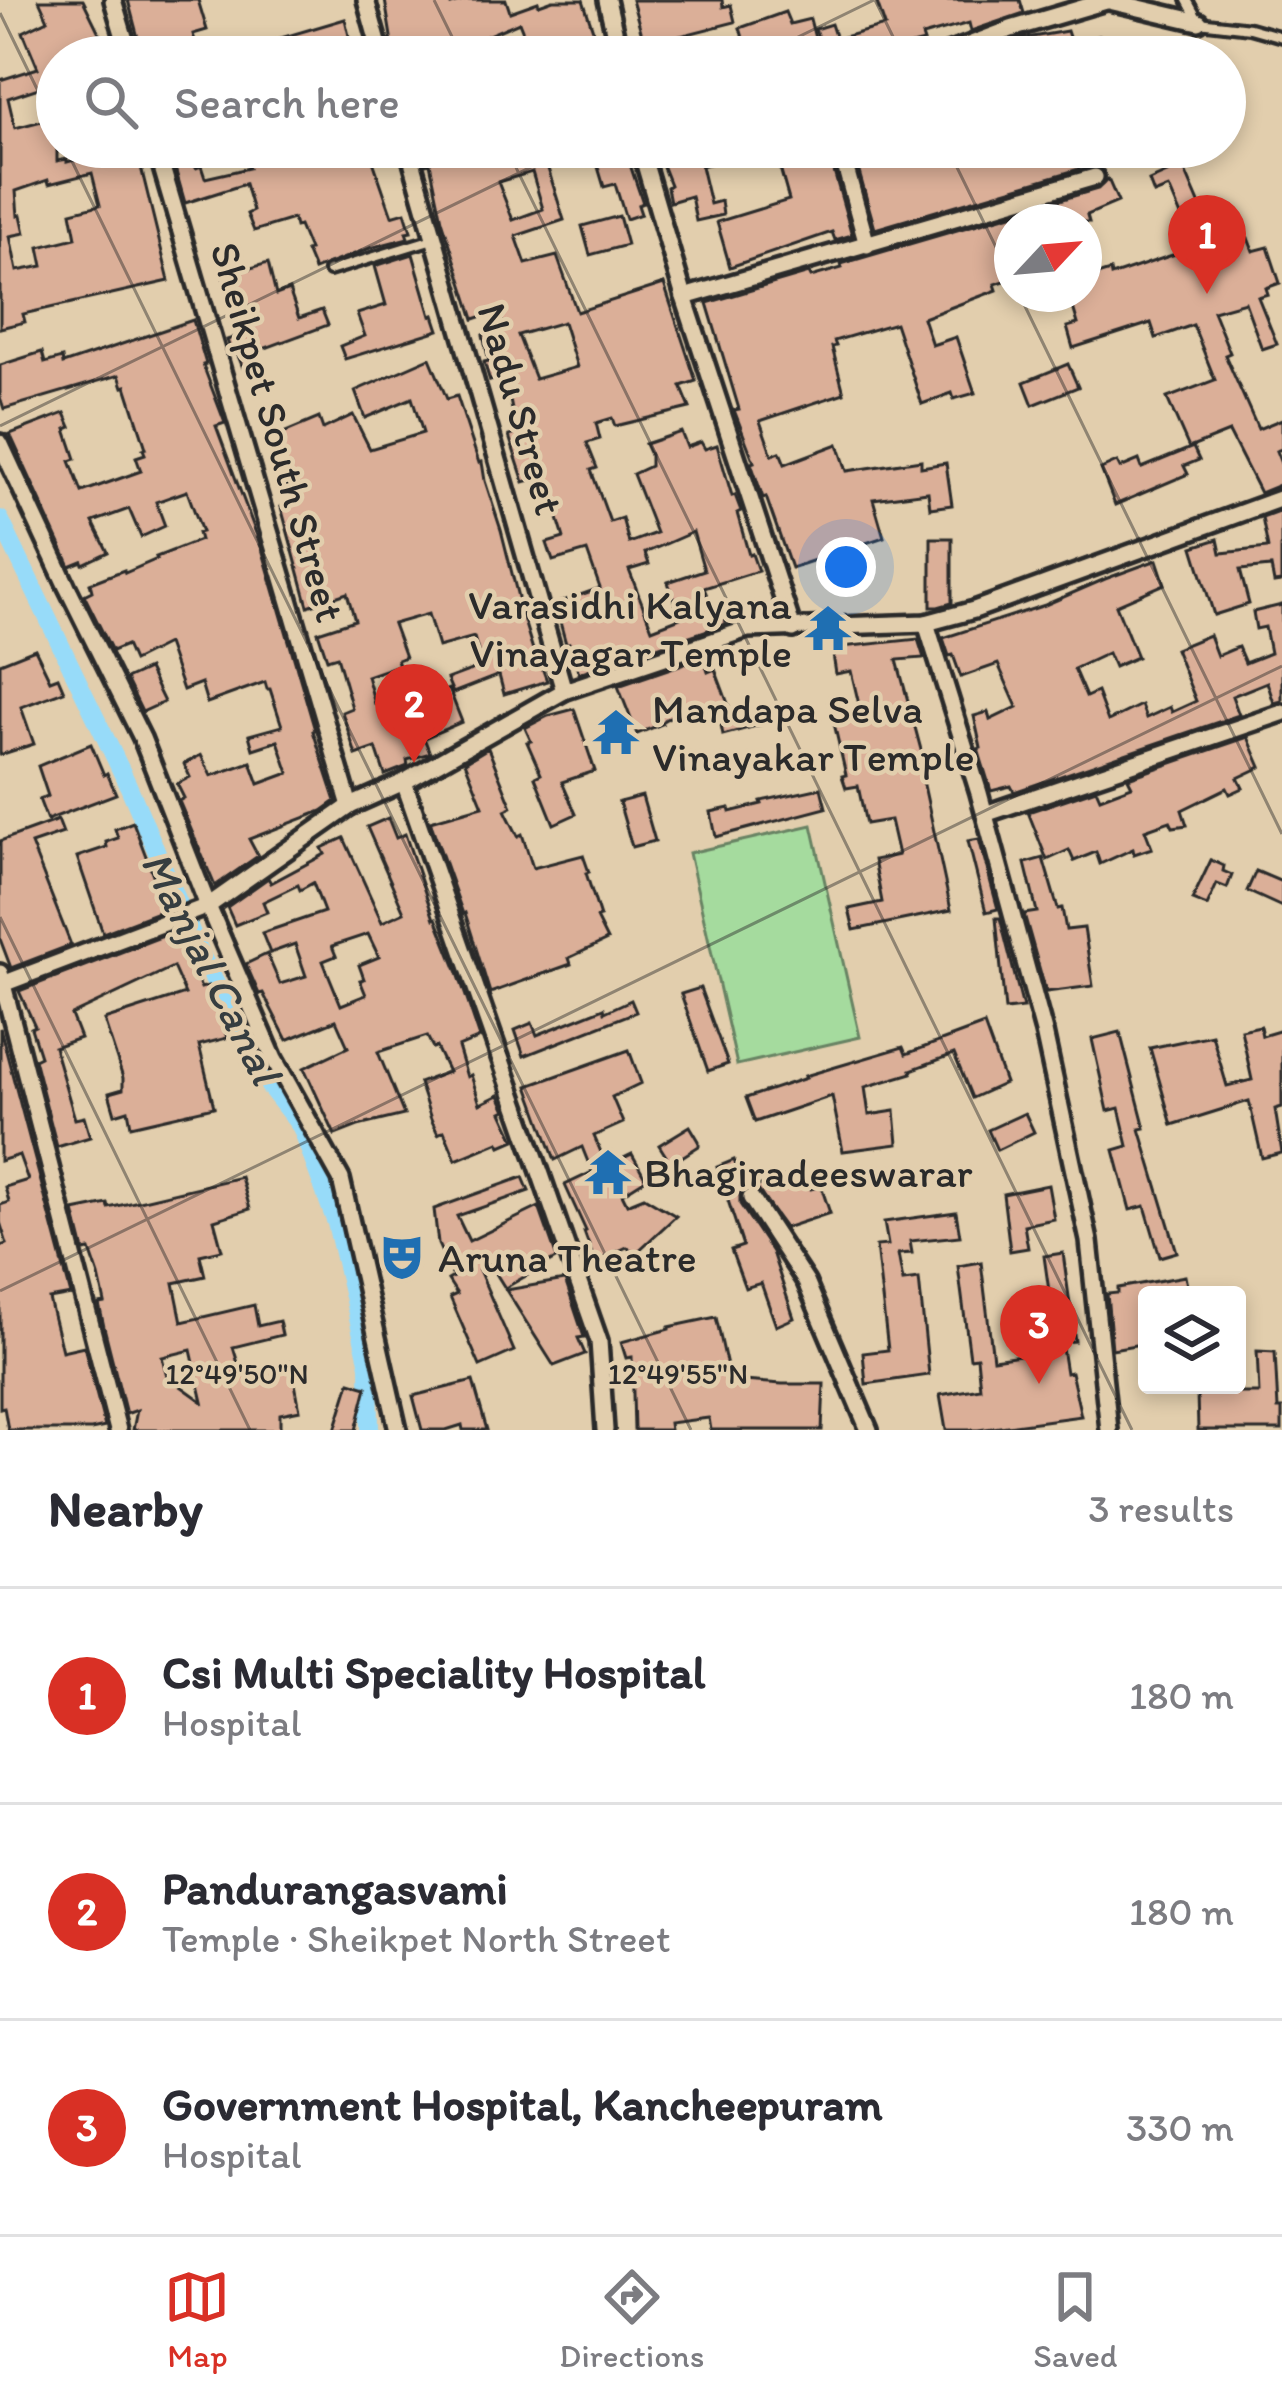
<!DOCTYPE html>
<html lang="en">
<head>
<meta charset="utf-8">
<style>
  body { margin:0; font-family:Itim,sans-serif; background:#f2f2f3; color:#2b2b33 }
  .controls { position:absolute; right:36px; bottom:36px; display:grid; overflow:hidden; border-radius:12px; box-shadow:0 6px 18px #0003 }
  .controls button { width:108px; height:108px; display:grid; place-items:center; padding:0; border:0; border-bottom:3px solid #e1e1e2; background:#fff; color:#2b2b33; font:60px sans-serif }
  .compass { position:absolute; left:994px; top:204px; width:108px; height:108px; border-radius:50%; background:#fff; box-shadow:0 6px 18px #0003; rotate:64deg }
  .you { position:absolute; left:846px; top:567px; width:42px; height:42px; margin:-30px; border:9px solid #fff; border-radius:50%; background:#1a73e8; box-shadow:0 0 0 18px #1a73e833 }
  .badge { display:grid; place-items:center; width:78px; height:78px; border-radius:50%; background:#d93025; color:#fff; font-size:39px; font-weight:700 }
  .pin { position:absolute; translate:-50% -99px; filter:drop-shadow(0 3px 6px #0008) }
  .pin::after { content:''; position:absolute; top:63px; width:42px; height:36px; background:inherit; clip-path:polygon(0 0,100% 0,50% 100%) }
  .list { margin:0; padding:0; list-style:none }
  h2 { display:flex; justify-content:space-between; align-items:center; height:156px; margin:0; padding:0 48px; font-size:51px }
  h2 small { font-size:39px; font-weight:400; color:#7c7c81 }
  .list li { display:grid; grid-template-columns:78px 1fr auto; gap:36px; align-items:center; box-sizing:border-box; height:216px; padding:0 48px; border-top:3px solid #e1e1e2 }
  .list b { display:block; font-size:45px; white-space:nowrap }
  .list p { margin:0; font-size:39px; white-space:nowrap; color:#7c7c81 }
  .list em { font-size:39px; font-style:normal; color:#7c7c81 }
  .icon { flex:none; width:66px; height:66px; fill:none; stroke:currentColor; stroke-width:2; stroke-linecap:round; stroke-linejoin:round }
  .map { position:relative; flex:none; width:1282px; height:1430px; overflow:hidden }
  .search { position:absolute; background:#fff; box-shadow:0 6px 18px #0003; left:36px; right:36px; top:36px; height:132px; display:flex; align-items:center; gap:30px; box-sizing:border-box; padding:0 42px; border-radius:66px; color:#7c7c81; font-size:45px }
  .sheet { height:804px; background:#fff }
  nav { display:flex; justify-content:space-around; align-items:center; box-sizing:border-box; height:168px; border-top:3px solid #e1e1e2; background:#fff; font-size:33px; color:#7c7c81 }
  nav a { display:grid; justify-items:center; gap:6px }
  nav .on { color:#d93025 }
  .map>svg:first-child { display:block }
  .green { fill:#a5db9e; stroke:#688364; stroke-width:3 }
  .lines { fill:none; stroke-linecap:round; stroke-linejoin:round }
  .canal { stroke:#97dbf9; stroke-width:18 }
  .building { fill:#dbaf98; stroke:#2b2b2b; stroke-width:3; fill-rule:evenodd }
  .lane-casing { stroke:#2b2b2b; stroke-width:16 }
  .street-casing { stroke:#2b2b2b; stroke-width:24 }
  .lane { stroke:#e2cead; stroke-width:8 }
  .street { stroke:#e2cead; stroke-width:15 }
  .ticks { fill:none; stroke:#2b2b2b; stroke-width:3; stroke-opacity:0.45 }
  .labels { text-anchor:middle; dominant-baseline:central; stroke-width:9; stroke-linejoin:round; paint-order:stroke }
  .street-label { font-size:42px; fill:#2b2b2b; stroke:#e2cead }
  .poi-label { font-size:42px; fill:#2b2b2b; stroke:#e2cead; text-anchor:start }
  .water-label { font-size:45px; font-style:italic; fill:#363d40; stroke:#e2cead }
  .ticks-label { font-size:30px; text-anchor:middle; fill:#2b2b2b; stroke:#e2cead; stroke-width:9; stroke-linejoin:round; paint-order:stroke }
</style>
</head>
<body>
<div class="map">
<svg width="1282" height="1430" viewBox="0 0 1282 1430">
  <rect width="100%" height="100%" fill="#e2cead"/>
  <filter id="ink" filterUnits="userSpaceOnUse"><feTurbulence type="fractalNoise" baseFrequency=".00833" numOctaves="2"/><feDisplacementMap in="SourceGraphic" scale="24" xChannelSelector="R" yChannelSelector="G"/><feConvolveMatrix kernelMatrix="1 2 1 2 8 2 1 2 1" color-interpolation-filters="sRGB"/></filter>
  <g filter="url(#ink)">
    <!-- green -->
    <polygon class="green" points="812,825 860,1037 737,1065 689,853"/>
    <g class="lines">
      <!-- canal -->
      <polyline class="canal" points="0,519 128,785 202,957 269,1086 301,1127 336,1223 369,1365 370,1430"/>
    </g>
    <!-- building -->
    <g class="building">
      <path d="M39 0H83L111 57H57V82L8 98 15 128 57 117V161L67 159V162L124 147H136L169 281 23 314 25 322 0 328V80L38 68 23 32 48 20ZM92 173 100 205 71 212 76 238 39 247 43 266 17 271 10 236 25 233 21 215 18 216 16 191 48 180 49 184Z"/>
      <polygon points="128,0 198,0 207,30 193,34 198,51 177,57 143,57"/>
      <polygon points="385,0 450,0 451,5 466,0 506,0 510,12 538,2 539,5 553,0 583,0 602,57 533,57 519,22 484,37 489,57 416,57 412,43 393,49"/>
      <polygon points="632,0 722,0 723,7 731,5 735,22 645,45"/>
      <polygon points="876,0 1020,0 1024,13 971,31 969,23 922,36 924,42 908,46 912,57 825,57 815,29 831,24 836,39 885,26"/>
      <polygon points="785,12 790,24 810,19 816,42 793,48 795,53 782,57 749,57 740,28"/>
      <polygon points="345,19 354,57 323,57 318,41 263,57 231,57 230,53"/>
      <polygon points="1067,31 1070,40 1099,36 1104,57 983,57 982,53 1015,40"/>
      <polygon points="169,147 188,147 196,168 201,166 205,178 249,168 244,156 267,147 384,147 388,159 373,161 392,216 405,212 411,231 406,232 408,238 370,248 314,270 306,251 309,250 299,226 295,227 293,219 254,231 247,214 253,211 245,184 185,203"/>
      <path d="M428 147H489L490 152 507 147H532L537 162 545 159 564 220 516 236 526 264 557 256 577 312 664 284 696 381 681 386 690 408 615 426 612 418 596 423 600 439 587 443 597 468 591 470 610 522 622 518 629 543 656 533 633 474 650 466V455L645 444 681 432 687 447 701 442 705 449 717 445 732 496 735 495 741 511 737 513 749 555 752 554 758 571 704 588 714 613 724 611 726 624 579 673 569 643 566 644 555 604 600 588 587 551 553 561 547 543 564 538 545 476 524 482 509 436 517 434 505 376 490 381 484 362 489 361 483 335 504 326 498 311 474 319 442 220 430 163 425 164 421 149ZM532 172 543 209 513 220 498 182ZM563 322 577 367 535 379 518 335ZM693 532 704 570 668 582 680 618 652 629 629 570 649 564 645 553Z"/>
      <polygon points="592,147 624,147 643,203 638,205 641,214 626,219 615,184 604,187"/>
      <polygon points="655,147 756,147 757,152 701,166 710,204 721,201 723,215 696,221 691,196 670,202 667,187 670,185"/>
      <polygon points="774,147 827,147 852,235 835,240 832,232 730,267 717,222 789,200"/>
      <polygon points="929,147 1073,147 1079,169 875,229 857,165 899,152 901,158"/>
      <polygon points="1183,166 1201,208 1181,216 1169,188 1154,194 1149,181"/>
      <polygon points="1108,179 1118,202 1087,215 1089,222 1012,222 1012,265 1005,267 1008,280 995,284 997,290 923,318 932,345 956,337 975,393 954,399 952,393 922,404 895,323 834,341 836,346 832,347 844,393 760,421 772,455 780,452 785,464 838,444 847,471 921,460 921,467 946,463 952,505 930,508 928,492 873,499 884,537 791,568 766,497 763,498 751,463 754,462 734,410 739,409 707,303 809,273 811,277 842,268 841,264 1098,189"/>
      <polygon points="619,216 627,245 590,255 582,226"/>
      <polygon points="1248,238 1253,251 1268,247 1280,283 1266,288 1268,294 1258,297 1277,344 1262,349 1245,302 1213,311 1230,353 1225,355 1258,429 1282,419 1282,449 1276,451 1282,466 1282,484 1260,493 1229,432 1189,448 1167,398 1215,380 1193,325 1156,338 1151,323 1073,348 1067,327 1078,324 1069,294 1084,294 1084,279 1110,271 1111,276 1187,250 1190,260"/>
      <polygon points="413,254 431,316 434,315 439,330 345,359 340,346 365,336 357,314 386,305 375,266"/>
      <polygon points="268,263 276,295 289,290 299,318 322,310 328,325 252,353 256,363 243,368 237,353 232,354 227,340 245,334 234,294 228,296 223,276"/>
      <polygon points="193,320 206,364 203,365 225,423 216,426 263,552 315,730 313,731 336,801 322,811 249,839 258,856 215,886 179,801 184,798 177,784 190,777 184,764 201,755 211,776 251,762 259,784 289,773 278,741 253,749 249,735 282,726 270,689 267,689 265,682 207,703 201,683 183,690 167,644 133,661 126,645 112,651 84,595 92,591 90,583 124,570 125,573 157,559 156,557 200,540 198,533 202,532 187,491 156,502 165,526 141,537 129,509 93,522 108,552 83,564 82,561 70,566 10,434 65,413 71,427 66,429 76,459 70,461 82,492 141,471 136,457 145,454 143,449 146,448 126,386 123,387 119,375 4,409 0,397 0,365 42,352 45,363 62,358 63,364"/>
      <polygon points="430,358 447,399 457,396 479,463 482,462 485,481 501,530 524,621 538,666 541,665 547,681 504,694 499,675 453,693 447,679 482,666 474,637 438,647 428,614 393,624 405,657 397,660 399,665 367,676 375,704 417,689 421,700 449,689 462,722 424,738 430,753 407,760 408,766 385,775 376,748 356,755 342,712 352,708 337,656 327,659 318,632 355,620 347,593 308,606 281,507 289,504 281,489 289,485 269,439 319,418 323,429 353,415 370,449 423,433 412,398 365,418 355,391"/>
      <polygon points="1068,364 1078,387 1033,405 1024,382"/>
      <polygon points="1193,447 1199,460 1184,466 1188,474 1115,505 1101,469 1117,462 1120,468 1139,460 1142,468"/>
      <polygon points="1281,511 1281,582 1274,583 1271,567 1240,570 1249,604 1214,615 1193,547 1218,539 1221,553 1268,548 1262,518"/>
      <polygon points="931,538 952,538 952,603 938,607 931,607"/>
      <polygon points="1157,560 1165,584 1116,605 1137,657 1114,667 1108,653 1074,669 1086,697 1097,692 1108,721 1141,705 1146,718 1170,707 1172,712 1196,701 1175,649 1209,635 1217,656 1238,647 1245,663 1270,653 1265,627 1256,629 1253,612 1282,605 1282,701 1274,703 1267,682 1232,696 1239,715 1014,792 1011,786 991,791 978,749 981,748 974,716 988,712 990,720 1017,707 998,664 961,677 953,655 949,656 943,638 1045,605 1105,579"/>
      <polygon points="918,639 924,658 897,660 924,761 919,762 951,910 854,930 849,909 882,902 874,860 898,855 890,820 866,824 858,786 846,788 842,776 846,775 833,719 861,713 851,671 836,674 832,648"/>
      <polygon points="35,649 50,680 58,677 64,691 21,707 34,744 0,755 0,663"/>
      <polygon points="703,657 708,672 715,669 733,717 757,710 760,725 723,735 717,705 686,716 683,709 661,722 662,724 637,734 618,686"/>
      <polygon points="148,669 164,702 142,712 126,679"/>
      <polygon points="574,709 595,771 562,782 576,814 554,824 535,777 541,774 527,742 531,741 525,728 548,716"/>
      <polygon points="1248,737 1261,767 1238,778 1243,788 1230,794 1227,788 1182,810 1187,825 1173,827 1170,821 1145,830 1152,848 1134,854 1133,849 1100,864 1096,852 1074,861 1069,850 1047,860 1028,812 1096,789 1100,798 1132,786 1128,778"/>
      <polygon points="91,744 104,775 107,773 116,794 47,820 39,799 48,796 38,766"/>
      <polygon points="488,748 512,807 505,810 518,836 522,834 533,868 583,855 589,872 586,873 600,917 596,918 607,940 569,958 571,964 490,993 465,913 463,914 430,821 483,806 465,762"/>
      <polygon points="821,788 826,808 716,837 711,812 729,808 730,812 762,804 761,801"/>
      <polygon points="642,796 655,841 632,847 619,802"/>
      <path d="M388 818 396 838 405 834 434 919 436 918 458 973 480 1038 458 1047 467 1077 471 1075 480 1104 499 1095 506 1110 502 1112 515 1140 501 1146 499 1142 456 1160 444 1131 438 1134 431 1119 419 1083 448 1072 436 1047 433 1048 427 1036 378 1052 404 1115 358 1126 335 1135 304 1068 348 1047 336 1020 287 1040 263 993 259 994 246 964 267 954 280 984 306 976 295 944 270 953 262 933 324 912 313 883 300 890 298 885 263 902 267 912 235 925 227 907 268 878 271 883 325 854 322 848 344 838 382 922 404 912 367 827ZM368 934 379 957 359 965 364 979 360 980 366 995 341 1005 323 961 336 956 332 946Z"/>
      <polygon points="58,820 63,833 31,844 71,945 11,968 0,939 0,841"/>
      <polygon points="133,822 166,909 103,933 77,857 107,847 106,842 118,838 115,829"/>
      <polygon points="979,839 998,909 986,912 968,841"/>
      <polygon points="1043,858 1058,909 1062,908 1066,930 1084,928 1093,986 1046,992 1024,914 1037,912 1025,863"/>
      <polygon points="1211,860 1224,866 1223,871 1232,875 1227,888 1217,884 1207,906 1192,900"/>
      <polygon points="1256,871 1282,882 1282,907 1247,891"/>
      <polygon points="996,918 1000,918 1023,1008 1005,1010"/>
      <polygon points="176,931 201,988 208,986 219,1010 227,1038 199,1045 214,1107 131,1126 128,1110 115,1114 109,1093 123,1089 123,1078 104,1020 185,994 173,967 71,1015 80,1038 54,1047 75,1119 84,1117 90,1137 57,1147 34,1059 40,1056 31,1028 35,1026 19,991"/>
      <polygon points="700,988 728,1064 708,1071 681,994"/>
      <polygon points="631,1000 636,1012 524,1056 515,1030 532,1023 537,1035 604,1008 605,1012"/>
      <polygon points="984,1025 1005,1083 972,1098 954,1054 911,1070 912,1073 865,1087 869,1115 895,1111 898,1144 843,1151 832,1096 755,1122 746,1098 806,1078 805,1076 903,1047 906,1054"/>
      <polygon points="1260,1026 1262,1036 1282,1030 1282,1107 1275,1109 1282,1153 1262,1158 1249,1101 1172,1125 1150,1048 1212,1035 1227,1086 1252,1080 1241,1030"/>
      <polygon points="0,1028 71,1295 49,1299 62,1351 84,1346 105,1427 91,1430 8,1430 4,1407 0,1408 0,1246 7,1244 0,1222 0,1205 9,1202 5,1187 28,1180 19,1155 0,1161"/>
      <polygon points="1120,1032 1145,1128 1140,1129 1177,1252 1160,1257 1145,1206 1130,1210 1114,1150 1128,1146 1119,1108 1108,1111 1092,1039"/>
      <polygon points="629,1050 641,1083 612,1097 623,1123 594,1136 607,1166 632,1154 646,1179 622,1194 627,1204 644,1197 676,1216 635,1254 627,1247 595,1262 584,1232 586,1231 565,1185 592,1172 582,1147 555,1160 528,1086"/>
      <polygon points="1025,1113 1034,1132 997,1150 988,1130"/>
      <polygon points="690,1126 699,1141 699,1146 671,1164 659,1145"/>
      <polygon points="734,1160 744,1188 740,1194 740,1204 772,1252 794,1318 776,1326 761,1283 745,1288 731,1250 743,1246 717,1167"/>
      <polygon points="805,1170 811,1189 821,1186 830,1213 785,1228 755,1187"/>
      <path d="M241 1177 250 1209 214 1220 222 1250 200 1255 205 1276 174 1283 182 1322 254 1305 258 1326 279 1321 282 1335 233 1347 241 1373 291 1362 300 1410 280 1414V1430H133L137 1410 126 1414 104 1327 99 1304 105 1303 99 1276 90 1250 84 1251 74 1211 108 1204 109 1208ZM191 1350 203 1402 167 1376 162 1357Z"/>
      <polygon points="523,1177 529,1191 457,1216 469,1241 539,1207 557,1258 505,1288 490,1264 479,1270 514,1351 480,1366 450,1297 457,1294 448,1280 453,1277 438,1244 434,1209"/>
      <polygon points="1048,1185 1054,1219 1024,1225 1028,1248 1010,1251 1003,1194"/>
      <polygon points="956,1212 960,1236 910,1241 912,1253 898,1254 903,1281 919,1279 929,1375 866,1384 863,1353 888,1350 876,1246 888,1245 884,1222"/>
      <polygon points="1063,1253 1075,1341 1061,1342 1066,1373 1071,1372 1081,1416 978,1430 946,1430 940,1395 980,1388 977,1357 970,1358 958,1266 981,1262 993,1359 1035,1353 1033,1323 1053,1319 1044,1256"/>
      <polygon points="1185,1276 1189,1295 1147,1295 1147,1343 1112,1349 1107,1294 1118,1293 1118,1288"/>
      <polygon points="565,1280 584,1337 578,1338 585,1354 554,1366 506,1290"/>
      <polygon points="716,1317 730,1380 782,1384 824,1384 822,1430 711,1430 709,1418 669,1423 670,1430 634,1430 632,1357 626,1358 621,1342 669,1329 669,1327"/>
      <polygon points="1257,1351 1275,1352 1278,1409 1282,1409 1282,1430 1198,1430 1197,1393 1259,1393"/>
      <polygon points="473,1381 487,1430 463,1430 462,1425 446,1430 422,1430 413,1396"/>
      <polygon points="350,1382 367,1387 356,1430 335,1430"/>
    </g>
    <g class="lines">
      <defs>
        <g id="lane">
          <polyline points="1187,0 1199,22 1250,28 1282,37"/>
          <polyline points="329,271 433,239"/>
        </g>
        <g id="street">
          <polyline points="113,0 130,57"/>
          <polyline points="366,0 382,57"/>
          <polyline points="607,0 620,57"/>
          <polyline points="1105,0 1199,22"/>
          <polyline points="937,57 1011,29 1106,1"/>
          <polyline points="156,147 350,806"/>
          <polyline points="408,147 564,691"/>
          <polyline points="640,147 684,297 793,629"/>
          <polyline points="840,147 867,245"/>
          <polyline points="684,297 1095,177"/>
          <polyline points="0,443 67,587 142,738 208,906 274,1059 341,1179 398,1430"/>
          <polyline points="926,623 979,793 1044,1032 1089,1241 1109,1430"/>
          <polyline points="404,782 599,1341 605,1430"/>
          <polyline points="985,814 1282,713"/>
          <polyline points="0,973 118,1430"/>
          <polyline points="0,985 208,906 350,806 404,782 564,691 748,629 926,623 974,610 1282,498"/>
          <polyline points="751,1198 806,1282 869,1430"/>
        </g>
      </defs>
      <!-- lane casing -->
      <use href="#lane" class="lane-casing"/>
      <!-- street casing -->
      <use href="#street" class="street-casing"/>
      <!-- lane -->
      <use href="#lane" class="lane"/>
      <!-- street -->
      <use href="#street" class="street"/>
    </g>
  </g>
  <!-- ticks -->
  <path class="ticks" d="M434 0 462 57M875 0 903 57M0 13 57 130M757 57 874 0M65 147 691 1430M506 147 1132 1430M947 147 1012 280M1019 294 1282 834M0 426 572 147M0 917 250 1430M0 1291 1282 666"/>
  <!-- icons -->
  <defs>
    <symbol id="temple-bare" viewBox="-9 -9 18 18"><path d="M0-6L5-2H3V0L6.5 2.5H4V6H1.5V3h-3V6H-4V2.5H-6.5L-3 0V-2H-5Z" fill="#1f6fb2" stroke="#e2cead" stroke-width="2.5" paint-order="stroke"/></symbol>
    <symbol id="theatre-bare" viewBox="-9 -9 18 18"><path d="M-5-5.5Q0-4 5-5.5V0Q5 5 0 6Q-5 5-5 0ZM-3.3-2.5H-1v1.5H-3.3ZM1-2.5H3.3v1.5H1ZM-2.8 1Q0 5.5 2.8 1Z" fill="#1f6fb2" stroke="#e2cead" stroke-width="2.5" paint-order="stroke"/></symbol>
  </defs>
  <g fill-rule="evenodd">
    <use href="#temple-bare" x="795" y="595" width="66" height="66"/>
    <use href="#temple-bare" x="583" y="699" width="66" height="66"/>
    <use href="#temple-bare" x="575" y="1139" width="66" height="66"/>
    <use href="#theatre-bare" x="369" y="1224" width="66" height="66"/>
  </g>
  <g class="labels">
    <!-- street labels -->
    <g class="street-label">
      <text transform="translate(521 409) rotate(74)">Nadu Street</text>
      <text transform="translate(278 432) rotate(74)">Sheikpet South Street</text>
    </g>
    <!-- poi labels -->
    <g class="poi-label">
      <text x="792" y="604" text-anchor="end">Varasidhi Kalyana<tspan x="792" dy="48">Vinayagar Temple</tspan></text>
      <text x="652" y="708">Mandapa Selva<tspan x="652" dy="48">Vinayakar Temple</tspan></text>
      <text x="644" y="1172">Bhagiradeeswarar</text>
      <text x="438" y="1257">Aruna Theatre</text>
    </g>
    <!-- water labels -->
    <g class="water-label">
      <text transform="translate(212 967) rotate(63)">Manjal Canal</text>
    </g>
  </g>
  <g class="ticks-label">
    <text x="237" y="1384">12°49'50"N</text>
    <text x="678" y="1384">12°49'55"N</text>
  </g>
</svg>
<div class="controls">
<button><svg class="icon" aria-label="layers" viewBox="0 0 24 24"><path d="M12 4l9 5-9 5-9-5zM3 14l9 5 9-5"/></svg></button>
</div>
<svg class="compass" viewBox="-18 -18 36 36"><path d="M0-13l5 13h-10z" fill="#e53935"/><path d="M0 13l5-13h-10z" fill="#7c7c81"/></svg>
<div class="you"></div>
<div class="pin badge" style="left:1207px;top:294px">1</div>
<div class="pin badge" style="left:414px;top:763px">2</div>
<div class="pin badge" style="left:1039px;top:1384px">3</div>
<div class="search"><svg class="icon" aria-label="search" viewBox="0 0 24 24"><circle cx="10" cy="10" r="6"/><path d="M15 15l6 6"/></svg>Search here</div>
</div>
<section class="sheet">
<h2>Nearby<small>3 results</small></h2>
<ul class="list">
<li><span class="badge">1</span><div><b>Csi Multi Speciality Hospital</b><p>Hospital</p></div><em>180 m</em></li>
<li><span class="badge">2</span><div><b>Pandurangasvami</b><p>Temple · Sheikpet North Street</p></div><em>180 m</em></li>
<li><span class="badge">3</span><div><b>Government Hospital, Kancheepuram</b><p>Hospital</p></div><em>330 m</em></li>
</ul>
</section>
<nav>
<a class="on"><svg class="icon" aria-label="map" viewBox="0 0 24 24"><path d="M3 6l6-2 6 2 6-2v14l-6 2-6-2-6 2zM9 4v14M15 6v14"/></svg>Map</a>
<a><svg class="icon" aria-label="directions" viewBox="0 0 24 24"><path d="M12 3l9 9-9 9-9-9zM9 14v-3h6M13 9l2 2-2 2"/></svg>Directions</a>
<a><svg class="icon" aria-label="saved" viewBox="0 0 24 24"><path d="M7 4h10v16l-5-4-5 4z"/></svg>Saved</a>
</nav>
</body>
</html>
